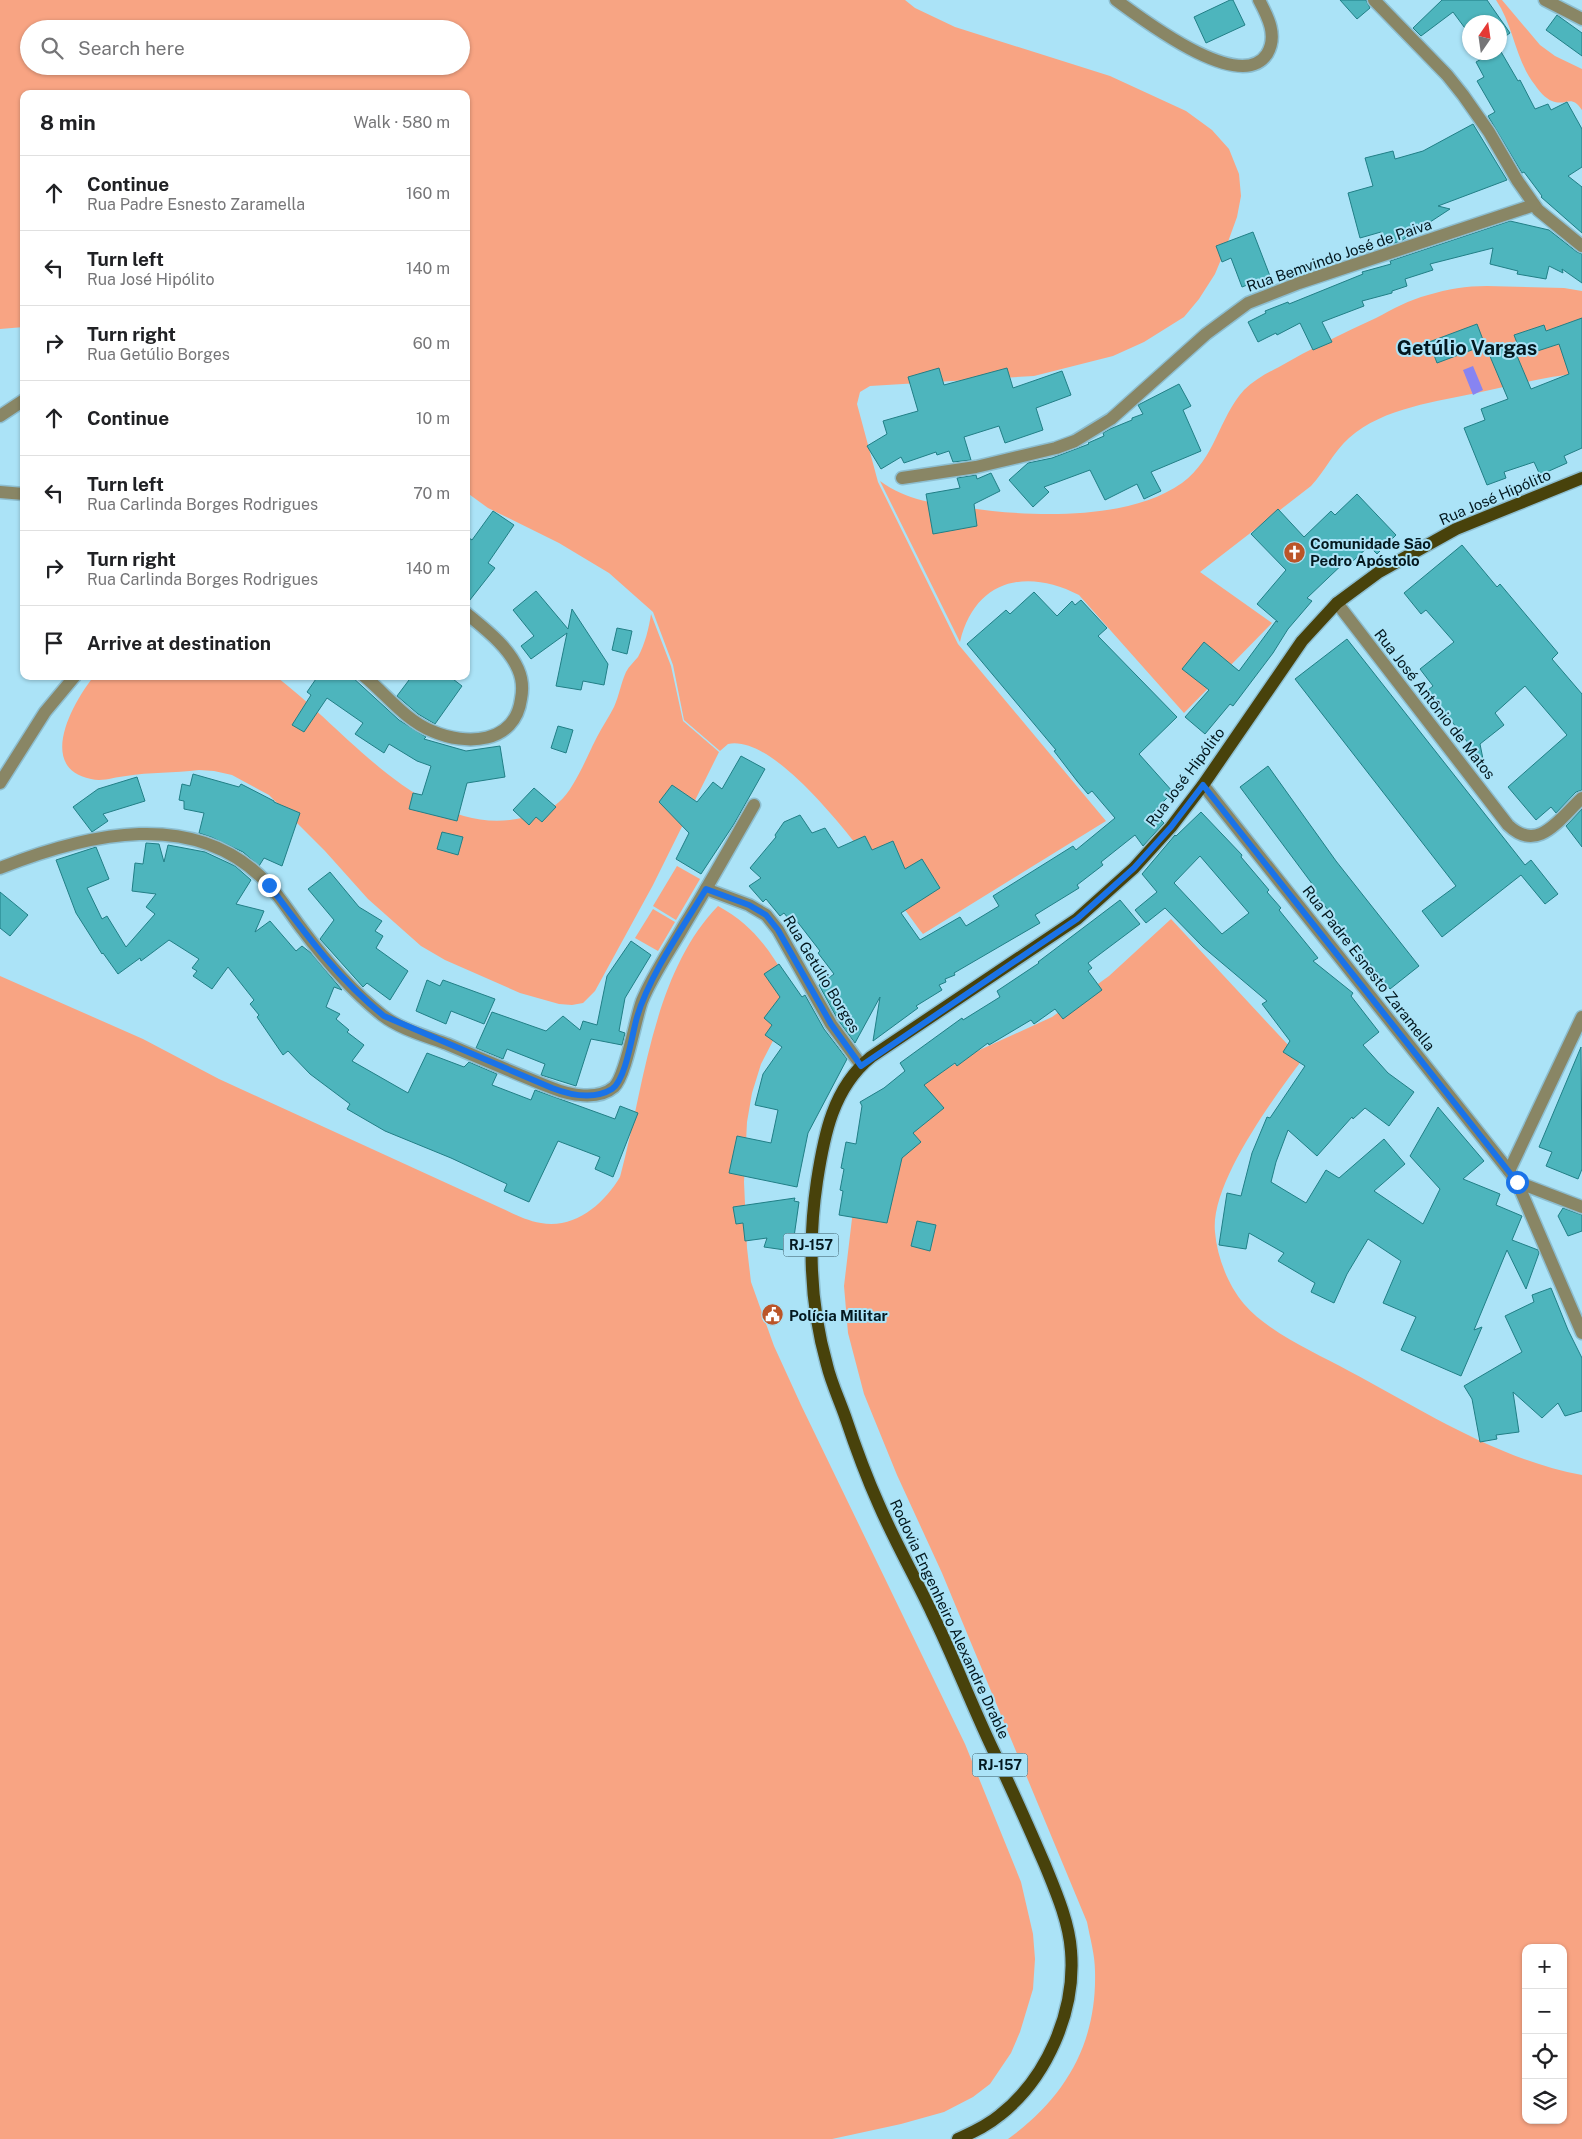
<!DOCTYPE html>
<html lang="en">
<head>
<meta charset="utf-8">
<style>
  body { margin:0; font-family:"Public Sans",sans-serif; background:#f2f2f2; color:#202124 }
  .controls { position:absolute; right:15px; bottom:15px; display:grid; overflow:hidden; border-radius:10px; box-shadow:0 1px 4px #0004 }
  .controls button { width:45px; height:45px; display:grid; place-items:center; padding:0; border:0; border-bottom:1px solid #e0e0e0; background:#fff; color:#202124; font:25px sans-serif }
  .compass { position:absolute; left:1462px; top:15px; width:45px; height:45px; border-radius:50%; background:#fff; box-shadow:0 1px 4px #0004; rotate:13deg }
  .stop { position:absolute; width:15px; height:15px; margin:-11px; border:4px solid #1a73e8; border-radius:50%; background:#fff }
  .stop.end { background:#1a73e8; border-color:#fff; box-shadow:0 1px 5px #0008 }
  .list { margin:0; padding:0; list-style:none }
  h2 { display:flex; justify-content:space-between; align-items:center; height:65px; margin:0; padding:0 20px; font-size:21px }
  h2 small { font-size:16px; font-weight:400; color:#757577 }
  .list li { display:grid; grid-template-columns:32px 1fr auto; gap:15px; align-items:center; box-sizing:border-box; height:75px; padding:0 20px; border-top:1px solid #e0e0e0 }
  .list b { display:block; font-size:19px; white-space:nowrap }
  .list p { margin:0; font-size:16px; white-space:nowrap; color:#757577 }
  .list em { font-size:16px; font-style:normal; color:#757577 }
  .icon { flex:none; width:28px; height:28px; fill:none; stroke:currentColor; stroke-width:2; stroke-linecap:round; stroke-linejoin:round }
  .map { position:relative; flex:none; width:1582px; height:2139px; overflow:hidden }
  .search { position:absolute; background:#fff; box-shadow:0 1px 4px #0004; left:20px; top:20px; width:450px; height:55px; display:flex; align-items:center; gap:12px; box-sizing:border-box; padding:0 18px; border-radius:28px; color:#757577; font-size:19px }
  .panel { position:absolute; background:#fff; box-shadow:0 1px 4px #0004; left:20px; top:90px; width:450px; height:590px; border-radius:10px }
  .map>svg:first-child { display:block }
  .green { fill:#f8a483; fill-rule:evenodd }
  .water { fill:#8784f1 }
  .building { fill:#4db5bd; stroke:#217f86; fill-rule:evenodd }
  .lines { fill:none; stroke-linecap:round; stroke-linejoin:round }
  .street-casing { stroke:#8dbed0; stroke-width:15 }
  .primary-casing { stroke:#8dbed0; stroke-width:15 }
  .street { stroke:#898665; stroke-width:12 }
  .primary { stroke:#48420b; stroke-width:12 }
  .route { stroke:#1a73e8; stroke-width:6 }
  .labels { text-anchor:middle; dominant-baseline:central; stroke-width:4; stroke-linejoin:round; paint-order:stroke }
  .shield { fill:#abe3f7; stroke:#355560; stroke-width:1 }
  .shield-label { font-size:14px; font-weight:bold; fill:#03181f }
  .street-label { font-size:15px; fill:#03181f; stroke:#abe3f7 }
  .poi-label { font-size:15px; font-weight:bold; fill:#03181f; stroke:#abe3f7; text-anchor:start }
  .district-label { font-size:20px; font-weight:bold; fill:#03181f; stroke:#abe3f7 }
</style>
</head>
<body>
<div class="map">
<svg width="1582" height="2139" viewBox="0 0 1582 2139">
  <rect width="100%" height="100%" fill="#abe3f7"/>
  <!-- green -->
  <g class="green">
    <path d="M0 0H905L915 8 955 27 1110 76 1186 111 1212 130 1229 149 1239 174 1241 196 1237 217 1225 250 1215 274 1199 299 1184 317 1144 342 1113 356 1034 376 870 386 860 392 857 404 878 482 958 644 1106 821 923 934C890 891 786 732 728 744L720 751 684 720 673 665 653 612 609 573 559 543 488 508 466 492V94H24V327L0 329ZM29 29H461V66H29Z"/>
    <path d="M1496 0H1502L1540 45 1555 56 1582 69V110C1571 93 1566 107 1552 101 1546 99 1538 90 1535 85 1515 60 1514 26 1496 0Z"/>
    <path d="M1487 286 1564 288 1582 291V373C1548 376 1514 385 1481 392 1437 402 1384 407 1349 438 1334 451 1325 471 1311 486L1200 572 1272 623 1184 713 1079 595C1027 568 975 579 960 642L880 481C907 501 937 504 969 508 1030 517 1129 521 1182 483 1216 458 1218 419 1244 390 1254 380 1267 373 1279 367 1310 349 1343 333 1376 318 1393 309 1409 300 1428 295 1448 289 1466 286 1487 286Z"/>
    <path d="M651 614 671 666 683 721 719 752 653 885 595 991 583 1003 572 1005 559 1004 520 993 445 960 421 946 368 899 325 851 269 795 232 775 214 771 199 770C174 773 150 772 126 776 114 777 103 782 91 779 36 768 73 702 94 676H275C344 726 424 840 522 818 536 815 548 812 559 802 574 790 588 754 597 737 602 727 609 717 614 707 619 696 621 683 626 672 629 666 634 662 638 657 645 644 649 628 651 614Z"/>
    <polygon points="677,866 700,879 676,920 653,906"/>
    <path d="M718 906C751 924 767 946 786 978L776 1035 761 1064 752 1093 747 1122 744 1182 747 1248 751 1282 774 1346 801 1405 965 1744 1021 1882 1033 1934 1035 1959 1033 1989 1020 2032 1011 2053 990 2084 973 2097 944 2112 901 2124 832 2139H0V976L143 1039 219 1079 501 1208C514 1214 527 1221 541 1223 575 1229 604 1204 620 1177 644 1089 652 974 718 906Z"/>
    <polygon points="653,909 675,922 658,951 635,938"/>
    <path d="M1171 919 1302 1060C1273 1099 1210 1184 1215 1232 1217 1257 1228 1285 1244 1304 1269 1333 1316 1353 1349 1371 1424 1411 1497 1459 1582 1475V2139H1008C1066 2097 1097 2043 1095 1971 1095 1955 1090 1938 1087 1922L942 1573 897 1475 864 1394 848 1333 844 1286 856 1185 922 1084 973 1053 1052 1017 1109 976ZM1526 1948H1563V2120H1526Z"/>
  </g>
  <!-- water -->
  <polygon class="water" points="1473,366 1483,390 1473,395 1463,370"/>
  <!-- building -->
  <g class="building">
    <polygon points="1230,0 1233,0 1245,25 1206,43 1194,17"/>
    <polygon points="1340,0 1366,0 1370,8 1357,19"/>
    <polygon points="1442,0 1487,0 1510,33 1500,40 1500,22 1470,22 1470,35 1453,12 1421,36 1413,28"/>
    <polygon points="1557,15 1582,33 1582,56 1546,30"/>
    <polygon points="1500,50 1518,81 1520,80 1535,109 1548,104 1551,110 1567,102 1582,129 1582,167 1568,176 1582,187 1582,233 1541,197 1542,196 1524,172 1522,173 1488,116 1495,112 1477,81 1484,77 1476,62 1485,57 1481,52 1500,52"/>
    <polygon points="1473,124 1507,180 1438,206 1450,209 1401,241 1385,246 1381,232 1360,238 1348,193 1373,186 1365,158 1393,151 1395,159 1423,151"/>
    <polygon points="1510,221 1549,230 1577,252 1582,254 1582,283 1562,269 1563,273 1549,266 1546,279 1517,274 1518,271 1490,264 1493,248 1430,264 1433,270 1405,279 1407,286 1392,291 1392,293 1362,301 1364,306 1322,322 1332,342 1313,350 1300,323 1277,335 1276,333 1258,342 1248,322 1266,313 1265,311 1288,302 1289,304 1363,274 1362,272 1391,264 1390,261"/>
    <polygon points="1253,232 1270,276 1242,287 1231,258 1222,262 1216,246"/>
    <polygon points="1582,318 1582,448 1564,456 1567,463 1540,475 1534,462 1504,472 1506,478 1487,485 1464,428 1485,420 1481,409 1508,399 1489,354 1512,344 1531,389 1569,374 1559,344 1522,356 1514,335 1544,325 1546,331"/>
    <polygon points="1477,324 1485,345 1437,363 1429,342"/>
    <polygon points="939,368 944,385 1007,368 1013,388 1062,371 1071,395 1036,408 1043,430 1005,443 999,426 964,437 971,460 953,462 949,451 937,455 936,452 904,463 901,457 881,469 867,446 887,434 883,421 918,411 908,377"/>
    <polygon points="1179,384 1191,406 1183,410 1201,451 1151,472 1161,491 1144,499 1137,484 1105,500 1090,470 1044,487 1049,492 1033,507 1009,480 1028,463 1052,458 1089,444 1088,443 1104,436 1103,433 1110,429 1132,420 1132,418 1143,414 1138,405 1140,404"/>
    <polygon points="991,473 1000,491 974,504 977,526 933,534 926,494 960,488 957,478 976,475 977,479"/>
    <polygon points="1357,494 1396,535 1377,554 1369,546 1353,561 1349,558 1307,598 1312,601 1288,629 1273,653 1233,706 1230,704 1205,734 1185,717 1209,690 1182,669 1204,642 1239,671 1276,621 1278,622 1257,604 1286,570 1251,534 1278,509 1304,537 1331,511 1335,515"/>
    <polygon points="493,511 514,525 488,563 495,568 466,605 466,536 472,540"/>
    <polygon points="1462,545 1497,587 1500,584 1558,653 1552,659 1582,694 1582,790 1576,792 1556,813 1551,807 1536,820 1508,787 1567,735 1525,686 1495,713 1504,725 1480,744 1484,764 1428,690 1433,686 1420,669 1454,642 1426,610 1421,614 1404,593"/>
    <polygon points="536,591 568,629 572,609 608,664 604,685 583,681 581,690 556,686 567,633 531,659 521,646 534,636 513,610"/>
    <polygon points="1034,592 1057,616 1072,601 1075,605 1081,600 1107,628 1098,636 1177,717 1139,754 1173,792 1153,812 1164,823 1143,846 1135,835 1101,862 1103,865 1077,885 1079,888 1035,915 1040,923 954,973 955,975 945,979 946,982 939,985 942,990 916,1006 918,1008 873,1041 880,997 855,1043 838,1020 819,985 834,974 818,953 820,951 796,920 792,923 784,913 780,916 766,899 763,902 749,886 761,878 750,868 776,837 775,835 784,822 800,815 812,833 825,828 838,848 865,836 872,850 893,841 905,869 922,859 940,888 901,913 920,940 960,917 966,926 999,906 993,896 1073,846 1076,850 1115,818 1092,791 1088,794 1077,781 1054,751 1056,750 967,644 1006,610 1010,614"/>
    <polygon points="617,628 632,631 627,654 612,650"/>
    <polygon points="1347,639 1525,865 1531,860 1558,894 1545,904 1521,875 1442,937 1422,911 1456,886 1295,679"/>
    <polygon points="318,676 351,676 399,720 426,737 424,739 466,751 500,746 505,777 467,783 457,821 409,809 413,793 422,795 431,766 417,761 389,744 384,753 355,734 363,723 327,698 304,732 292,725 311,695 307,692"/>
    <polygon points="412,676 449,676 462,686 435,724 418,714 397,696"/>
    <polygon points="558,726 573,730 566,753 551,748"/>
    <polygon points="741,756 765,769 734,824 701,874 676,859 689,833 659,802 672,785 697,802 713,782 722,789"/>
    <polygon points="1268,766 1336,861 1419,966 1390,989 1310,887 1313,885 1240,787"/>
    <polygon points="193,774 239,787 241,784 274,801 274,802 300,813 282,866 264,858 259,866 243,852 211,837 199,833 204,813 184,809 184,801 179,800 182,784 190,786"/>
    <polygon points="137,777 145,801 103,814 108,821 92,832 73,807 98,789"/>
    <polygon points="534,788 556,807 542,822 536,817 529,825 513,810"/>
    <polygon points="1582,809 1582,847 1566,826"/>
    <path d="M1201 812 1242 855 1241 857 1269 890 1267 892 1281 908 1279 910 1318 958 1313 961 1353 993 1351 996 1379 1032 1363 1045 1388 1073 1414 1092 1389 1126 1365 1108 1353 1119 1352 1117 1317 1156 1288 1130 1276 1162 1271 1182 1306 1203 1326 1170 1339 1178 1384 1139 1405 1164 1374 1191 1423 1224 1440 1189 1410 1156 1438 1107 1484 1161 1463 1179 1500 1194 1496 1205 1522 1216 1512 1240 1538 1250 1539 1253 1526 1289 1507 1250 1474 1330 1482 1327 1461 1376 1401 1350 1416 1317 1383 1303 1401 1261 1368 1239 1347 1274 1334 1303 1311 1292 1315 1283 1278 1261 1284 1253 1249 1233 1246 1249 1219 1245 1227 1193 1241 1196 1252 1153 1267 1117 1270 1118 1305 1066 1283 1052 1290 1041 1262 1004 1267 1001 1203 947 1165 908 1146 923 1135 910 1157 892 1142 874 1175 835 1176 836ZM1200 856 1249 913 1222 934 1174 883Z"/>
    <polygon points="442,832 463,837 458,855 437,849"/>
    <polygon points="146,843 159,844 164,862 168,845 205,852 235,866 251,880 236,904 264,911 255,932 270,921 296,951 302,946 311,953 342,990 334,987 326,1007 340,1014 336,1019 349,1030 347,1032 364,1045 352,1061 408,1093 427,1053 464,1067 469,1062 497,1074 492,1085 531,1100 535,1090 615,1119 620,1106 638,1113 613,1177 595,1169 600,1157 558,1141 529,1202 504,1191 507,1184 451,1158 385,1131 347,1109 350,1104 310,1074 288,1051 283,1055 257,1017 259,1015 250,1004 254,1000 228,967 212,989 193,976 197,971 192,968 199,959 169,940 141,961 140,958 118,974 103,953 102,954 76,913 56,860 96,847 109,879 87,888 102,919 107,916 126,947 155,914 146,907 156,894 132,891 135,863 143,864"/>
    <polygon points="330,872 359,907 382,921 375,931 383,936 376,948 408,971 390,1000 367,983 363,987 320,939 334,920 308,889"/>
    <polygon points="0,892 28,915 10,936 0,928"/>
    <polygon points="1120,900 1140,924 1088,963 1092,968 1088,971 1102,990 1063,1019 1055,1009 1034,1024 1031,1020 989,1045 988,1043 957,1066 955,1063 924,1085 944,1108 913,1133 921,1142 902,1158 887,1223 839,1215 843,1191 840,1190 844,1169 841,1168 846,1142 856,1144 862,1106 860,1102 884,1088 905,1071 900,1063 962,1018 963,1020 1000,997 997,991 1039,963 1038,962"/>
    <polygon points="631,941 651,955 625,998 619,1031 625,1033 622,1045 591,1039 576,1086 541,1075 545,1064 507,1049 503,1059 476,1048 492,1012 546,1031 563,1016 580,1030 583,1021 597,1025 607,976"/>
    <polygon points="779,964 802,997 805,995 824,1029 847,1059 808,1133 797,1187 729,1173 737,1136 771,1143 778,1110 755,1105 763,1074 782,1047 765,1035 772,1025 764,1018 780,997 764,974"/>
    <polygon points="427,980 440,986 443,980 495,999 484,1024 451,1011 446,1024 416,1011"/>
    <polygon points="1581,1047 1582,1169 1578,1179 1546,1166 1552,1152 1539,1147"/>
    <polygon points="795,1198 794,1201 799,1202 792,1251 764,1247 767,1238 745,1241 743,1223 736,1224 733,1207"/>
    <polygon points="1563,1208 1582,1215 1582,1231 1568,1236 1558,1216"/>
    <polygon points="917,1221 936,1225 930,1251 911,1246"/>
    <polygon points="1551,1288 1568,1330 1582,1358 1582,1411 1565,1416 1558,1403 1542,1418 1513,1392 1519,1432 1496,1435 1497,1439 1480,1442 1472,1399 1464,1386 1522,1352 1505,1316 1534,1302 1532,1295"/>
  </g>
  <g class="lines">
    <defs>
      <g id="street">
        <path d="M1116 0C1141 18 1240 95 1267 54 1278 36 1268 17 1259 0"/>
        <polyline points="1374,0 1447,75 1463,95 1489,132 1517,180 1538,210 1582,246"/>
        <polyline points="1545,0 1582,19"/>
        <polyline points="0,416 24,400"/>
        <polyline points="902,478 976,467 1056,448 1075,441 1111,419 1206,334 1248,303 1299,283 1534,205"/>
        <polyline points="0,492 24,494"/>
        <path d="M1337 603 1508 825C1538 854 1559 819 1582 798"/>
        <path d="M364 676C386 694 405 720 432 731 466 746 515 744 521 699 523 689 522 678 518 669 508 646 485 629 466 613"/>
        <polyline points="0,783 45,712 75,676"/>
        <polyline points="1203,785 1509,1171 1517,1182 1582,1333"/>
        <path d="M0 868C86 834 196 806 268 884 281 898 291 915 302 929 325 960 352 991 382 1015 400 1029 426 1036 447 1044 482 1059 517 1074 552 1088 569 1095 598 1101 614 1087 626 1076 635 1020 642 1001 653 974 671 949 685 924 709 885 731 845 754 805"/>
        <polyline points="706,889 749,905 766,915 778,930 831,1024 861,1065"/>
        <polyline points="1509,1171 1582,1017"/>
        <polyline points="1517,1182 1582,1207"/>
      </g>
      <path id="primary" d="M958 2139C973 2132 987 2126 1000 2115 1047 2078 1076 2011 1071 1951 1069 1922 1056 1892 1045 1865 1029 1828 1013 1792 996 1756 973 1709 955 1660 932 1613 915 1577 895 1542 879 1505 866 1476 855 1446 845 1416 839 1399 831 1382 827 1365 810 1305 808 1241 817 1181 824 1135 833 1088 871 1057L1077 919 1134 868 1171 827 1203 785 1302 641 1337 603 1379 572 1456 529 1582 478"/>
    </defs>
    <!-- street casing -->
    <use href="#street" class="street-casing"/>
    <!-- primary casing -->
    <use href="#primary" class="primary-casing"/>
    <!-- street -->
    <use href="#street" class="street"/>
    <!-- primary -->
    <use href="#primary" class="primary"/>
  </g>
  <g class="lines">
    <!-- route -->
    <path class="route" d="M269 885C304 932 338 979 384 1016L552 1088C570 1095 594 1100 612 1089 626 1080 632 1034 637 1017 649 976 683 927 706 889L749 905 766 915 778 930 831 1024 861 1066 1077 919 1134 868 1171 827 1203 785 1517 1182"/>
  </g>
  <!-- icons -->
  <defs>
    <symbol id="church-disc" viewBox="-11 -11 22 22"><circle r="9.5" fill="#bb5528" stroke="#abe3f7"/><path d="M-1.2-6h2.4v3.5h3.3v2.4h-3.3V6h-2.4V-.1h-3.3v-2.4h3.3Z" fill="#fff"/></symbol>
    <symbol id="civic-disc" viewBox="-11 -11 22 22"><circle r="9.5" fill="#bb5528" stroke="#abe3f7"/><path d="M-.6-6.5H3V-4.5H.6V-3L4-1V1h2V6H-6V1h2V-1L-.6-3ZM-1.2 2.5V6h2.4V2.5Z" fill="#fff"/></symbol>
  </defs>
  <g fill-rule="evenodd">
    <use href="#church-disc" x="1282" y="540" width="25" height="25"/>
    <use href="#civic-disc" x="760" y="1302" width="25" height="25"/>
  </g>
  <g class="labels">
    <!-- shield labels -->
    <g class="shield">
      <rect x="783.5" y="1233.5" width="55" height="23" rx="4"/>
      <rect x="972.5" y="1753.5" width="55" height="23" rx="4"/>
    </g>
    <g class="shield-label">
      <text x="811" y="1245">RJ-157</text>
      <text x="1000" y="1765">RJ-157</text>
    </g>
    <!-- street labels -->
    <g class="street-label">
      <text transform="translate(1339 255) rotate(-19)">Rua Bemvindo José de Paiva</text>
      <text transform="translate(1495 497) rotate(-23)">Rua José Hipólito</text>
      <text transform="translate(1435 704) rotate(52)">Rua José Antônio de Matos</text>
      <text transform="translate(1185 777) rotate(-53)">Rua José Hipólito</text>
      <text transform="translate(1369 968) rotate(52)">Rua Padre Esnesto Zaramella</text>
      <text transform="translate(822 974) rotate(59)">Rua Getúlio Borges</text>
      <text transform="translate(950 1619) rotate(65)">Rodovia Engenheiro Alexandre Drable</text>
    </g>
    <!-- poi labels -->
    <g class="poi-label">
      <text x="1310" y="543">Comunidade São<tspan x="1310" dy="17">Pedro Apóstolo</tspan></text>
      <text x="789" y="1315">Polícia Militar</text>
    </g>
    <!-- district labels -->
    <g class="district-label">
      <text x="1467" y="348">Getúlio Vargas</text>
    </g>
  </g>
</svg>
<div class="controls">
<button>+</button>
<button>−</button>
<button><svg class="icon" aria-label="locate" viewBox="0 0 24 24"><circle cx="12" cy="12" r="6"/><path d="M12 2v4M12 18v4M2 12h4M18 12h4"/></svg></button>
<button><svg class="icon" aria-label="layers" viewBox="0 0 24 24"><path d="M12 4l9 5-9 5-9-5zM3 14l9 5 9-5"/></svg></button>
</div>
<svg class="compass" viewBox="-18 -18 36 36"><path d="M0-13l5 13h-10z" fill="#e53935"/><path d="M0 13l5-13h-10z" fill="#757577"/></svg>
<div class="stop" style="left:1517px;top:1182px"></div>
<div class="stop end" style="left:269px;top:885px"></div>
<div class="search"><svg class="icon" aria-label="search" viewBox="0 0 24 24"><circle cx="10" cy="10" r="6"/><path d="M15 15l6 6"/></svg>Search here</div>
<section class="panel">
<h2>8 min<small>Walk · 580 m</small></h2>
<ul class="list">
<li><svg class="icon" aria-label="ahead" viewBox="0 0 24 24"><path d="M12 20V5M6 11l6-6 6 6"/></svg><div><b>Continue</b><p>Rua Padre Esnesto Zaramella</p></div><em>160 m</em></li>
<li><svg class="icon" aria-label="left" viewBox="0 0 24 24"><path d="M17 20v-9H6M10 6l-5 5 5 5"/></svg><div><b>Turn left</b><p>Rua José Hipólito</p></div><em>140 m</em></li>
<li><svg class="icon" aria-label="right" viewBox="0 0 24 24"><path d="M7 20v-9h11M14 6l5 5-5 5"/></svg><div><b>Turn right</b><p>Rua Getúlio Borges</p></div><em>60 m</em></li>
<li><svg class="icon" aria-label="ahead" viewBox="0 0 24 24"><path d="M12 20V5M6 11l6-6 6 6"/></svg><div><b>Continue</b></div><em>10 m</em></li>
<li><svg class="icon" aria-label="left" viewBox="0 0 24 24"><path d="M17 20v-9H6M10 6l-5 5 5 5"/></svg><div><b>Turn left</b><p>Rua Carlinda Borges Rodrigues</p></div><em>70 m</em></li>
<li><svg class="icon" aria-label="right" viewBox="0 0 24 24"><path d="M7 20v-9h11M14 6l5 5-5 5"/></svg><div><b>Turn right</b><p>Rua Carlinda Borges Rodrigues</p></div><em>140 m</em></li>
<li><svg class="icon" aria-label="arrive" viewBox="0 0 24 24"><path d="M6 21V4h12l-3 4 3 4H6"/></svg><div><b>Arrive at destination</b></div></li>
</ul>
</section>
</div>
</body>
</html>
